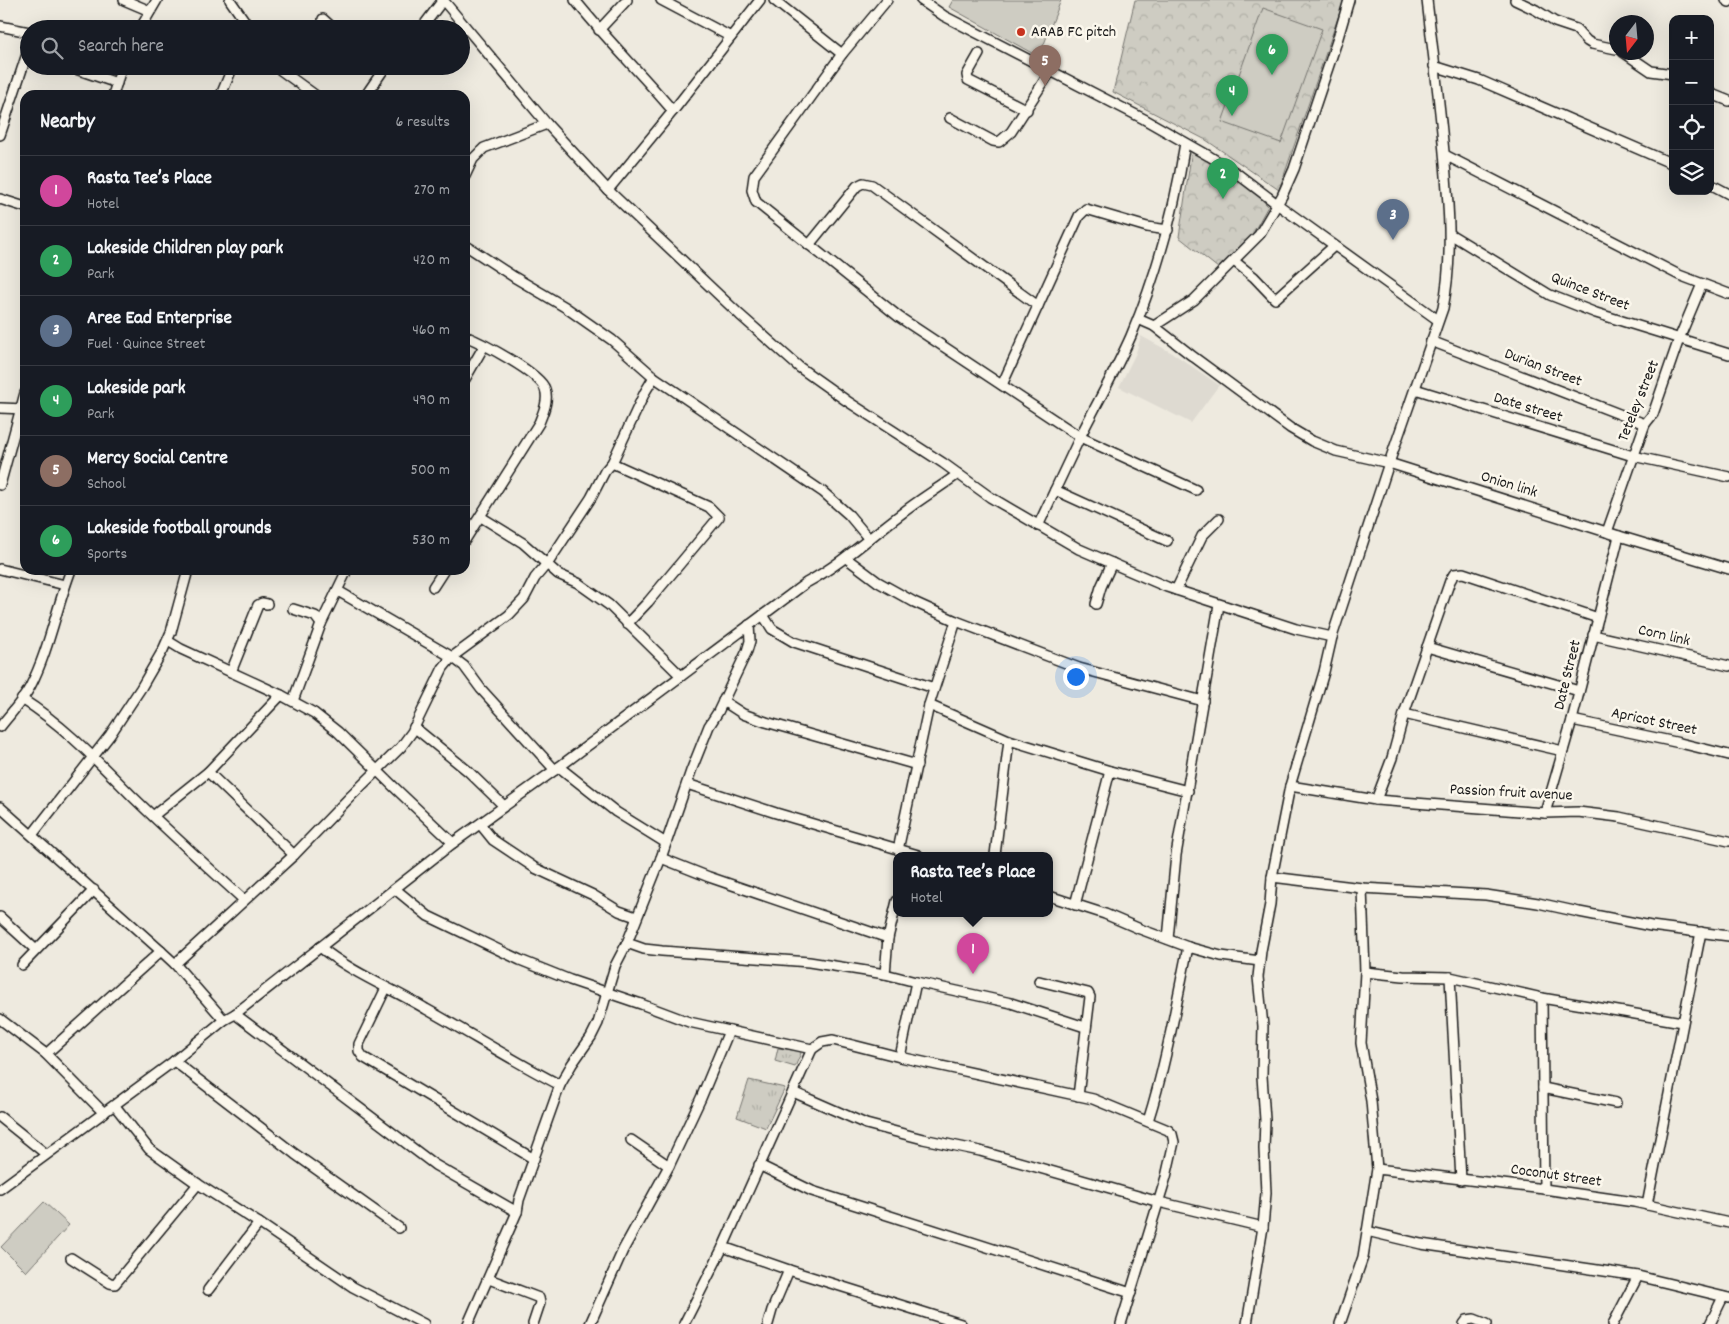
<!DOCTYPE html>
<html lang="en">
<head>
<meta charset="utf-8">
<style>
  body { margin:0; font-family:Dekko,sans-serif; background:#242831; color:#f1f3f6 }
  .controls { position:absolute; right:15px; top:15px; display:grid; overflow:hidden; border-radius:10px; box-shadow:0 5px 20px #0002 }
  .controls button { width:45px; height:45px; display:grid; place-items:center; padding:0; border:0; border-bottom:1px solid #363941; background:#171b24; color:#f1f3f6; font:25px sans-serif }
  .compass { position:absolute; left:1609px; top:15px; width:45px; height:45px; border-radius:50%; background:#171b24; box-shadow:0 5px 20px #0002; rotate:196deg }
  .you { position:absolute; left:1075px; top:676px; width:18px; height:18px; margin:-12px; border:4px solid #fff; border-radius:50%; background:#1a73e8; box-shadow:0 0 0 8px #1a73e833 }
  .badge { display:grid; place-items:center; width:32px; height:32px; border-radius:50%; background:#c8321e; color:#fff; font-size:16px; font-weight:700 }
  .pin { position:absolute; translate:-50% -41px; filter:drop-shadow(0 1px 2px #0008) }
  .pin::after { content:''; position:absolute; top:26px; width:18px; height:15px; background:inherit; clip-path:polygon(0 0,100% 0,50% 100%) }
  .popup { position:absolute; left:893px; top:852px; width:160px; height:65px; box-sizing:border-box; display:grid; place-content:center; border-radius:10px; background:#171b24; filter:drop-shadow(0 1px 4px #0005); font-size:16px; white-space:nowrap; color:#9ea1a6 }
  .popup b { font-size:19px; color:#f1f3f6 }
  .popup::after { content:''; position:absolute; left:50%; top:100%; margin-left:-10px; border:10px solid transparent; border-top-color:#171b24 }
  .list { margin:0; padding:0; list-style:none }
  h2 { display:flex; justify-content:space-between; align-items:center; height:65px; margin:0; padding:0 20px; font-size:21px }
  h2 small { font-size:16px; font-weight:400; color:#9ea1a6 }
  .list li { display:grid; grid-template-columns:32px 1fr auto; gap:15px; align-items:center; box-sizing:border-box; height:70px; padding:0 20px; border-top:1px solid #363941 }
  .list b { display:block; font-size:19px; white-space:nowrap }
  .list p { margin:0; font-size:16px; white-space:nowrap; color:#9ea1a6 }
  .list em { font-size:16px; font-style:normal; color:#9ea1a6 }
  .icon { flex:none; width:28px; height:28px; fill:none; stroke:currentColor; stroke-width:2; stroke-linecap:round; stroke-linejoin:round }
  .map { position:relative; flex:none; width:1729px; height:1324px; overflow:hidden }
  .search { position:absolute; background:#171b24; box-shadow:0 5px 20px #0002; left:20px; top:20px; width:450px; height:55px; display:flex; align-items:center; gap:12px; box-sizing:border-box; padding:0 18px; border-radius:28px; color:#9ea1a6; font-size:19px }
  .panel { position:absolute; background:#171b24; box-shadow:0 5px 20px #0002; left:20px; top:90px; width:450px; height:485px; border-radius:15px }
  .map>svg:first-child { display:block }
  .built { fill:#dedad1 }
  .grass { fill:url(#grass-tufts); stroke:#75746f }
  .forest { fill:url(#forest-crowns); stroke:#75746f }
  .pitch { fill:#ceccc2; stroke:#75746f }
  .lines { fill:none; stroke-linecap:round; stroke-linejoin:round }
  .minor-casing { stroke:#1c1c1c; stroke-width:12 }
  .minor { stroke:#fbf7ec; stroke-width:9 }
  .poi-dot { fill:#c8321e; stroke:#fbf7ec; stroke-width:2 }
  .labels { text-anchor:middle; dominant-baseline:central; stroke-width:5; stroke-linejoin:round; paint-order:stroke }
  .poi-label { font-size:16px; fill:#1c1c1c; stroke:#fbf7ec; text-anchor:start }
  .street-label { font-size:16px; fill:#1c1c1c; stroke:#fbf7ec }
</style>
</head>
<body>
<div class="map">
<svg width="1729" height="1324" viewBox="0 0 1729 1324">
  <defs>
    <pattern id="grass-tufts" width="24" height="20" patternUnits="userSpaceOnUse" patternTransform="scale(1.25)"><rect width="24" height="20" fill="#ceccc2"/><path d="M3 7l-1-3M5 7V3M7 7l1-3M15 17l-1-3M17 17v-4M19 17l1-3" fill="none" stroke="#b0afa6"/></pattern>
    <pattern id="forest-crowns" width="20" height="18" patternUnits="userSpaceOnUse" patternTransform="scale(1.25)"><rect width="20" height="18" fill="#ceccc2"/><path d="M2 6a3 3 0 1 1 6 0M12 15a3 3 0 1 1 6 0" fill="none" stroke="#b0afa6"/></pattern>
  </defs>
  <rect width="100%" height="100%" fill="#eeeadf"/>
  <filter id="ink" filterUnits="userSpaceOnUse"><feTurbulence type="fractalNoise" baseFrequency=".02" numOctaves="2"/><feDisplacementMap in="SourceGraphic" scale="10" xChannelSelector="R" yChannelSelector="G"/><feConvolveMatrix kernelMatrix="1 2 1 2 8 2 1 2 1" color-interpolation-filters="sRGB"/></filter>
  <g filter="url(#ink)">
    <!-- built -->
    <polygon class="built" points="1141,336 1174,354 1219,385 1191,423 1119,387 1136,353"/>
    <!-- grass -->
    <g class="grass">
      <polygon points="778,1048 800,1051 801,1053 795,1067 775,1061"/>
      <polygon points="749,1080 785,1088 766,1128 737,1117"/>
    </g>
    <!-- forest -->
    <g class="forest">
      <polygon points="1135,0 1344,0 1279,190 1206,140 1113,92"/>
      <polygon points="1185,143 1235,172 1268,206 1252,235 1218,268 1179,237 1191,156"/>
    </g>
    <!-- pitch -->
    <g class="pitch">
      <polygon points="953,0 1061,0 1039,57 949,7"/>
      <polygon points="1263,8 1322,29 1281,143 1222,122"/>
      <polygon points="44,1202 69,1225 26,1272 1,1247"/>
    </g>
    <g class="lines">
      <defs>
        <g id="minor">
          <polyline points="124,0 150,11"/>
          <polyline points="230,0 244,20"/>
          <polyline points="443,0 547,124 608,190 740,315 799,367 847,401 943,463 990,497 1079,549 1167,587 1296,629 1332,637"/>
          <path d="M575 0C606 39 641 73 673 111"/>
          <polyline points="661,0 731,37"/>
          <polyline points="774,0 842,54"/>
          <polyline points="887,0 842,54 754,176 752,190 756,202 899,317 1080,437 1196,490"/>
          <polyline points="921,0 944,16 1144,119 1209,156 1235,172 1277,204 1438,320"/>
          <polyline points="1515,0 1536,10 1555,22 1576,29 1587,41 1592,44 1616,49"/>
          <polyline points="1726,0 1729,2"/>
          <polyline points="323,19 334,29"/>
          <polyline points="0,26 29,32"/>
          <polyline points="140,29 157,0"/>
          <polyline points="421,29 443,0"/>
          <polyline points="599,30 627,0"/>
          <polyline points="1623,52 1651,71 1673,74"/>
          <polyline points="979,54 967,75 968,80 1027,110"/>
          <polyline points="67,66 117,83"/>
          <polyline points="275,66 315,95"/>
          <polyline points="1434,66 1479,80 1673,164"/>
          <polyline points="1710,92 1714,95 1729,101"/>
          <polyline points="113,95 122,66"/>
          <polyline points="221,95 233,66"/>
          <polyline points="366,95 386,66"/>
          <polyline points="950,118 993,141 999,142 1011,132 1050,72"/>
          <polyline points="0,135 29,48"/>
          <polyline points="1445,155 1679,275 1729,294"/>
          <polyline points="465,176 473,159 484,148 547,124"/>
          <polyline points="1710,184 1729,194"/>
          <polyline points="608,190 673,111 760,0"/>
          <polyline points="0,199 25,207"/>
          <polyline points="1450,234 1550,295 1596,313 1729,354"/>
          <polyline points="465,245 514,277 565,307 612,340 654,377 823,492 849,515 869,539"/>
          <polyline points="809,245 857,186 863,183 872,185 1038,306"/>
          <polyline points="1234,261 1254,277 1275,299 1334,246"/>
          <polyline points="1138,319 1154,326 1191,355 1290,428 1312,441 1336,451 1389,463 1619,536 1572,720 1545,813"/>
          <polyline points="1154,326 1194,300 1259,235 1282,196 1294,169 1337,41 1349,0"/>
          <path d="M465 336C482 343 540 373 545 389 549 400 543 413 539 423L465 540"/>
          <polyline points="1431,341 1645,424"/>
          <polyline points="465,379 484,346"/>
          <polyline points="1002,385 1079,216 1086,209 1147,227 1168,230"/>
          <polyline points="1415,389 1633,456 1729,477"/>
          <polyline points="0,408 25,409"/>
          <polyline points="612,463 709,507 719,517 648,602 627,624"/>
          <polyline points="0,485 25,393"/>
          <polyline points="1055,490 1167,541"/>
          <polyline points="481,517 523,543 558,574 578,583 609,605 681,676"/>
          <path d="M1038 526C1052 496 1066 467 1080 437 1097 403 1116 370 1131 336 1157 274 1175 209 1185 143"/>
          <polyline points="1607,532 1645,424 1653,414 1679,339 1702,284"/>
          <polyline points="1619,536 1729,569"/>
          <polyline points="846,558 878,582 914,602 956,621 1079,668 1203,701"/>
          <polyline points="0,569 65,585"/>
          <polyline points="433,587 444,570"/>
          <polyline points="1176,590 1202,536 1219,519"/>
          <polyline points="338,591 452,657 464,666 481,689 555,770"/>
          <polyline points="1096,604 1101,587 1112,563"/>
          <polyline points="293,609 315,616 321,624"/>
          <polyline points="763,615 772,629 794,642 934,688"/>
          <polyline points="1593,635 1729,666"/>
          <polyline points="168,641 181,649 281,695 314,713 338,732 394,787 453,843"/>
          <polyline points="1427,647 1579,691"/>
          <polyline points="231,672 258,605 262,603 267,604"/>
          <path d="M22 699C65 726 99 763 134 798 170 833 207 866 244 900"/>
          <polyline points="293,701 321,624 347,570"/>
          <polyline points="723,701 743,714 766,722 917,765"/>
          <polyline points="929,705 1009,740 1110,771 1188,791"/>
          <polyline points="1404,714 1563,751"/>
          <polyline points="1572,720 1680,743 1729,755"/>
          <path d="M0 727C10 714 22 702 30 687 49 650 56 609 71 570"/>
          <polyline points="414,727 468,771 504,806"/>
          <polyline points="559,767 616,812 666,843"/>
          <polyline points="208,772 294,855"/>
          <polyline points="687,784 776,813 918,855"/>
          <polyline points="1290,786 1376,800 1545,813 1578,812 1619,817 1729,841"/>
          <polyline points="1376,800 1392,758 1404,714 1450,581 1454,574 1463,573 1598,618"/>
          <polyline points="0,807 161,951 175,964 224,1020"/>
          <polyline points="153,816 208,772 281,695"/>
          <polyline points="480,824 493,840 535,868 593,895 619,911 636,917"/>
          <polyline points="32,835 110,735 141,688 163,650 171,632 188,570"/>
          <polyline points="898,850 929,705 956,621"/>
          <polyline points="995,855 1009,740"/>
          <polyline points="661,858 709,877 888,938"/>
          <polyline points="1272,877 1362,888 1486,895 1538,903 1579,912 1651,926 1729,936"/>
          <polyline points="395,889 428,916 520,960 570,980 641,1004 689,1022 812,1049 822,1042 833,1040 900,1057 1093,1099 1168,1130 1172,1134 1174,1142 1166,1177 1121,1324"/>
          <polyline points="1049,896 1105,914 1140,929 1188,947 1221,956 1260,961"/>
          <polyline points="1075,905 1110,771"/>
          <polyline points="0,917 36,950"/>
          <polyline points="1168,939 1176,855 1219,605"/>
          <polyline points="627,943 644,949 662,951 809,962 885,974 916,982 900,1057"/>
          <path d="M320 947C352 973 391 988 426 1009 471 1034 515 1062 560 1085"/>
          <polyline points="175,964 294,855 351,796 401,747 412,732 443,668 452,657 509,615 524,599 535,578 550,560 591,498 605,471 612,463 645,392 654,377"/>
          <polyline points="22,965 94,890"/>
          <polyline points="1365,972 1403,976 1450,977 1542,998 1682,1022"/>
          <polyline points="885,974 888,938 897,901"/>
          <polyline points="1450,977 1461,1180"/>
          <polyline points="1039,981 1088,993 1090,997 1078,1096"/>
          <polyline points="916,982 1011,1003 1085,1027"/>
          <polyline points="386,988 359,1044 359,1051 363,1057 534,1159"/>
          <polyline points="1542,998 1544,1189"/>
          <polyline points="235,1014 435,1165 517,1212"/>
          <polyline points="0,1019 46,1054 104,1113"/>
          <polyline points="46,1054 161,951"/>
          <polyline points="174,1061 295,1154 399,1228"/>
          <polyline points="1543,1088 1616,1103"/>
          <polyline points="793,1092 866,1124 923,1139 980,1151 1159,1202 1263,1227"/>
          <polyline points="115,1106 149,1149 198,1184 259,1223 353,1287 424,1324"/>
          <polyline points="0,1117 46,1154"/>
          <path d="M1148 1121C1166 1064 1176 1005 1188 947"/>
          <polyline points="631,1140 669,1166"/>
          <polyline points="759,1165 812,1191 1131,1293"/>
          <polyline points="1377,1169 1544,1189 1634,1202 1729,1223"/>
          <path d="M0 1189 174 1061 224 1020 235 1014 453 843 559 767 806 583C841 564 869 538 901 514 919 500 939 488 958 474"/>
          <polyline points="1647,1205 1701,932"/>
          <polyline points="1367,1231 1421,1244 1638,1276 1729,1298"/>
          <polyline points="723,1247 789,1270 961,1324"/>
          <polyline points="71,1258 110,1283 115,1284 198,1184"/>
          <polyline points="489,1279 539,1298 540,1303 533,1324"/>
          <polyline points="208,1290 259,1223"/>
          <polyline points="468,1324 517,1212 519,1200 560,1085 572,1064 591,1037 598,1023 615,966 627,943 661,858 691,771 709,726 718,712 747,651 750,641 749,625"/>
          <polyline points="590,1324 623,1250 669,1166 701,1098 729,1031"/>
          <polyline points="684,1324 723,1247 812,1049"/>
          <polyline points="768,1324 772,1310 789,1270"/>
          <path d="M1247 1324 1263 1227 1266 1193 1264 1149 1265 1120 1262 1076 1263 1026 1258 977 1261 951 1270 904 1272 877 1290 786 1324 672 1332 637 1389 463 1443 308C1451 268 1450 229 1447 190 1443 126 1434 63 1427 0"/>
          <polyline points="1340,1324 1363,1257 1377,1169 1371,1101 1361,1043 1365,972 1362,888"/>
          <polyline points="1464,1324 1467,1320 1474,1319 1487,1324"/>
          <polyline points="1613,1324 1638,1276"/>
          <polyline points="1710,1324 1723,1297"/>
        </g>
      </defs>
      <!-- minor casing -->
      <use href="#minor" class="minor-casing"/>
      <!-- minor -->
      <use href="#minor" class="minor"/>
    </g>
  </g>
  <!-- markers -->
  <circle class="poi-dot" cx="1021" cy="32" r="5"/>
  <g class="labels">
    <!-- poi labels -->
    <g class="poi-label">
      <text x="1031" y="32">ARAB FC pitch</text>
    </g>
    <!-- street labels -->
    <g class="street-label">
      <text transform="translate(1590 292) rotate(21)">Quince Street</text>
      <text transform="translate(1543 368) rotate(21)">Durian Street</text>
      <text transform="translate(1639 401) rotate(-68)">Teteley street</text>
      <text transform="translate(1528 408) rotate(17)">Date street</text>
      <text transform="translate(1509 485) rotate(17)">Onion link</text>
      <text transform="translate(1664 636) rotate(13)">Corn link</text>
      <text transform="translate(1568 675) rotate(-76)">Date Street</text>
      <text transform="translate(1654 722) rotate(12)">Apricot Street</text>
      <text transform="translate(1511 793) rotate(3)">Passion fruit avenue</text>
      <text transform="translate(1556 1176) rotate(8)">Coconut Street</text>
    </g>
  </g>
</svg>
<div class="controls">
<button>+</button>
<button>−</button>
<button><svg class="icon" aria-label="locate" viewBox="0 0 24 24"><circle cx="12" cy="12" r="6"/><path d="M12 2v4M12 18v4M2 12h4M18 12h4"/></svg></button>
<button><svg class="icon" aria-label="layers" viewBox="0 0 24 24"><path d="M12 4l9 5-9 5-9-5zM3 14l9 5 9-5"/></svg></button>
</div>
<svg class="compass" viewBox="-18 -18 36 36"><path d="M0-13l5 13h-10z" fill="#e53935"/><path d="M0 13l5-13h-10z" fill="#9ea1a6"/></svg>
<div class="you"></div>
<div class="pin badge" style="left:973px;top:974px;background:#d1479c">1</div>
<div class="popup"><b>Rasta Tee’s Place</b>Hotel</div>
<div class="pin badge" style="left:1223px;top:199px;background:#2e9e5b">2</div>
<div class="pin badge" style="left:1393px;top:240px;background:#5c6f8a">3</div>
<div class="pin badge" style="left:1232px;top:116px;background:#2e9e5b">4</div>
<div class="pin badge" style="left:1045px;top:86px;background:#8d6e63">5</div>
<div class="pin badge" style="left:1272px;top:75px;background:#2e9e5b">6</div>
<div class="search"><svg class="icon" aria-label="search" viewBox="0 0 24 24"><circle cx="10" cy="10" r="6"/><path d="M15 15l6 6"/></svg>Search here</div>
<section class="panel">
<h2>Nearby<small>6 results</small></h2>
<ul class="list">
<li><span class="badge" style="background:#d1479c">1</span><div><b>Rasta Tee’s Place</b><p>Hotel</p></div><em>270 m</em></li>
<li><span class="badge" style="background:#2e9e5b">2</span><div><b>Lakeside Children play park</b><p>Park</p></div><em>420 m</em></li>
<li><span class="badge" style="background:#5c6f8a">3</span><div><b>Aree Ead Enterprise</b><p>Fuel · Quince Street</p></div><em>460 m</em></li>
<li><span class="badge" style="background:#2e9e5b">4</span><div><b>Lakeside park</b><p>Park</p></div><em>490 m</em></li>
<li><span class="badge" style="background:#8d6e63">5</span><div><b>Mercy Social Centre</b><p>School</p></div><em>500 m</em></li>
<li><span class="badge" style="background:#2e9e5b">6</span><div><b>Lakeside football grounds</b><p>Sports</p></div><em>530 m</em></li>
</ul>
</section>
</div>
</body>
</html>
